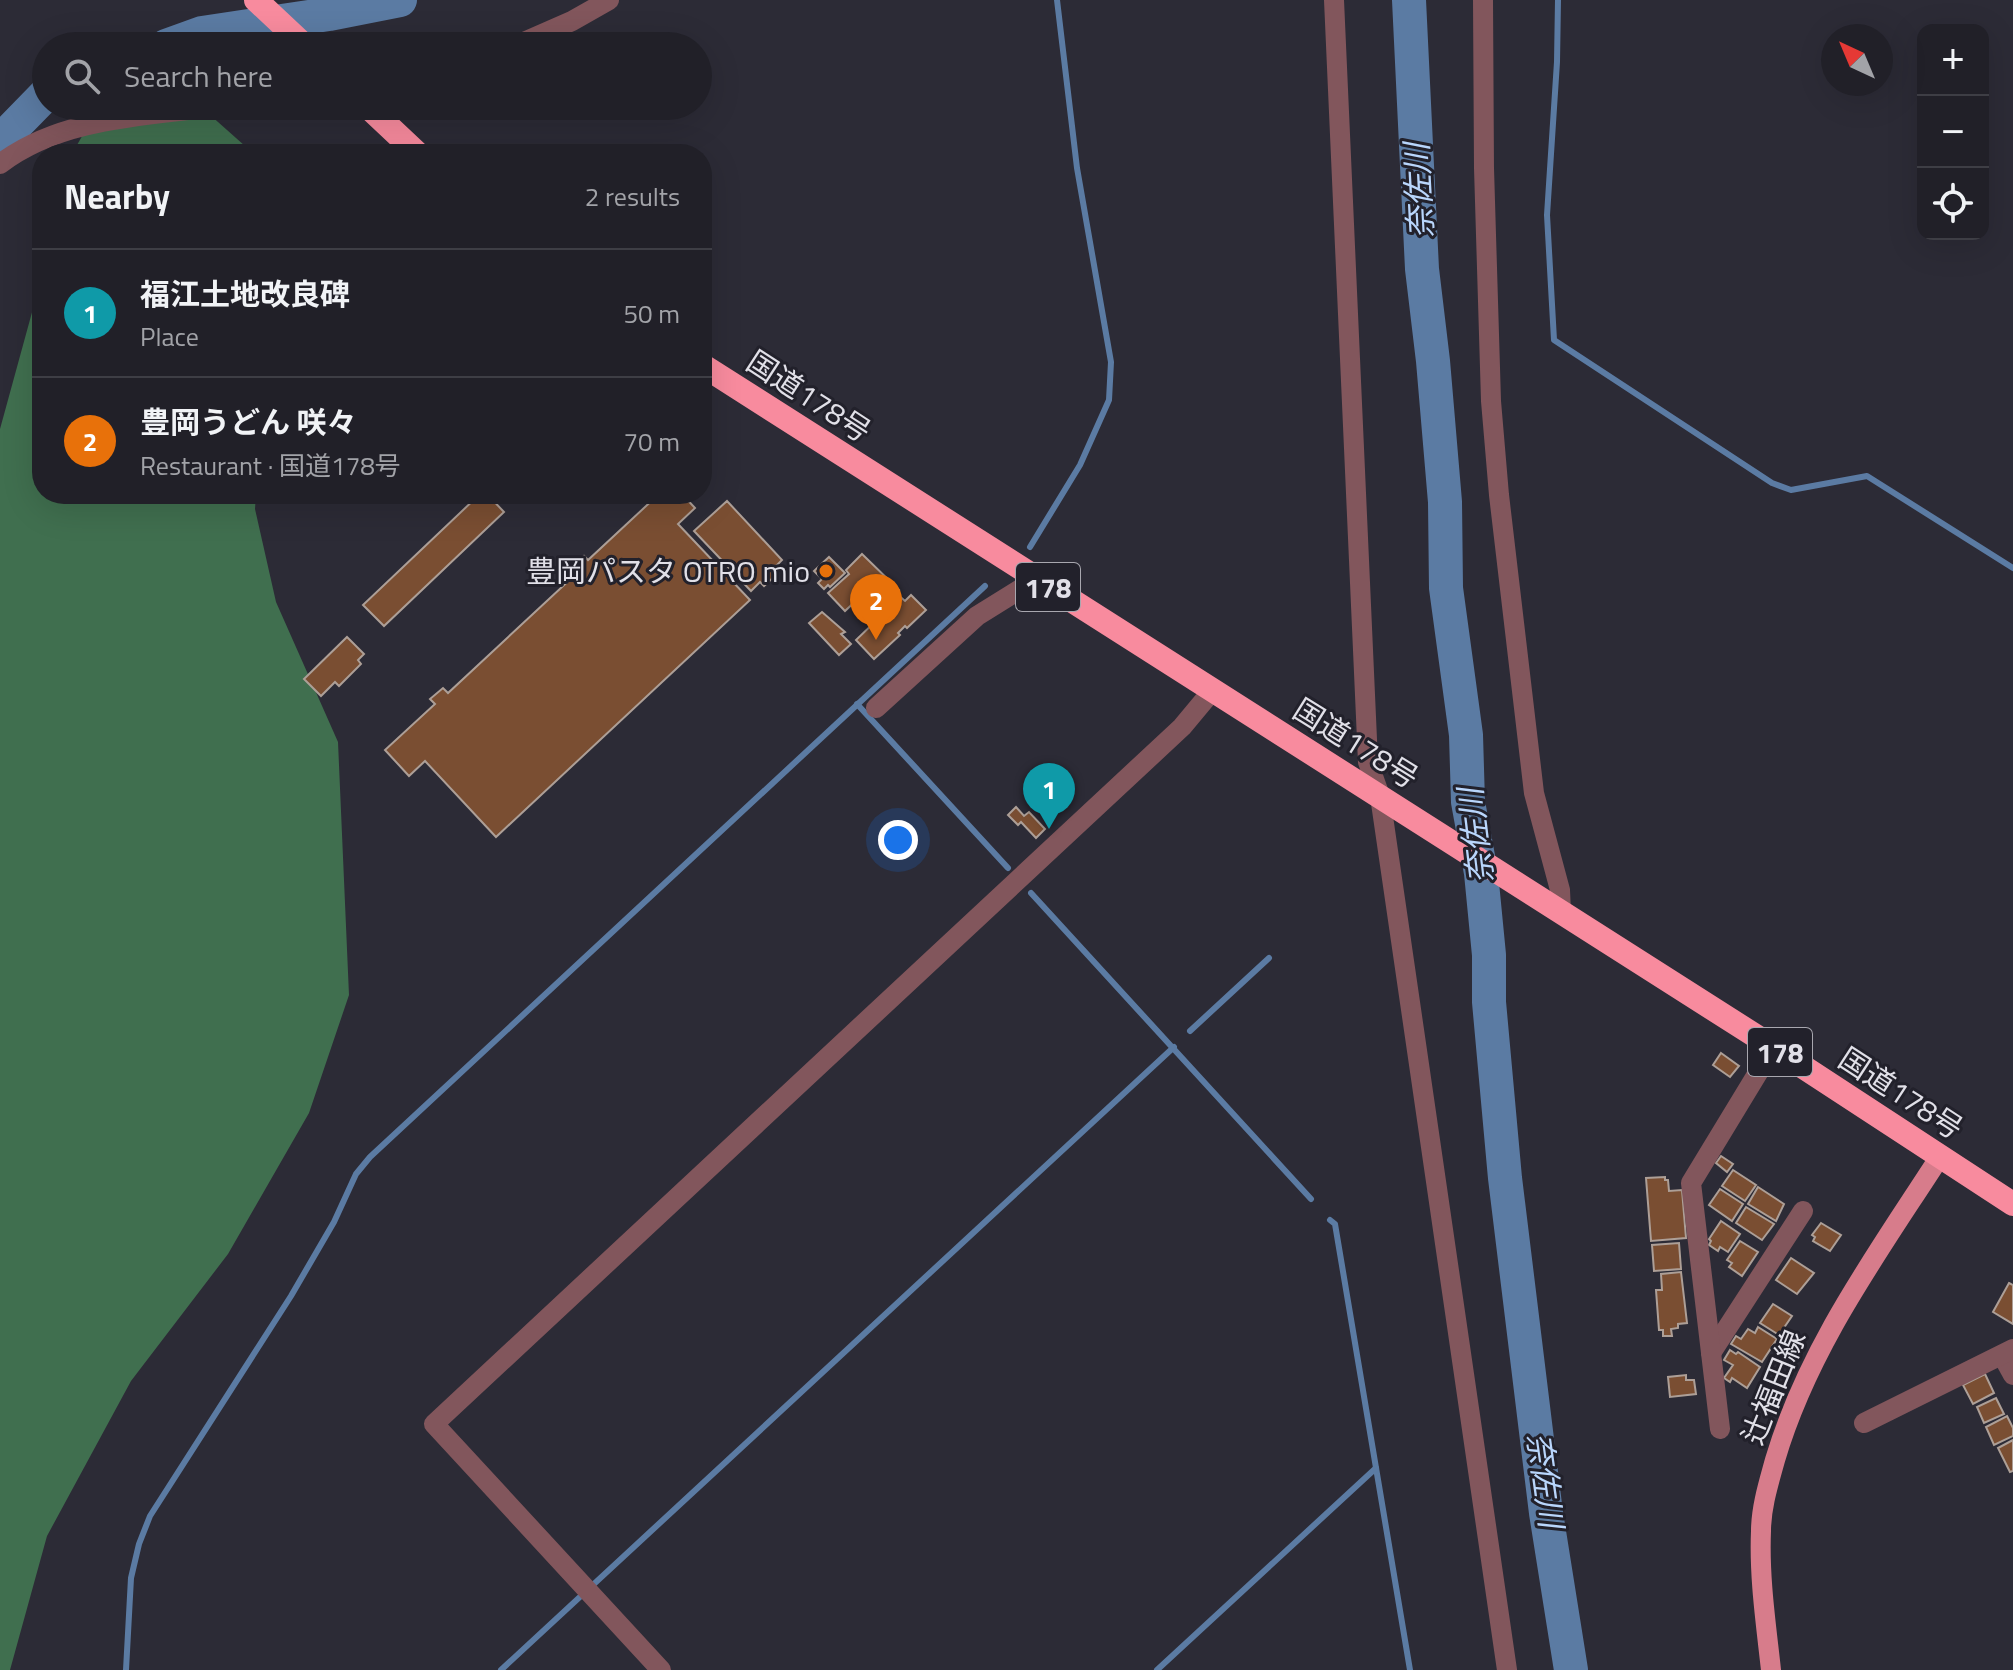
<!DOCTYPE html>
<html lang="en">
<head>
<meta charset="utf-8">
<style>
  body { margin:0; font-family:"Titillium Web","Noto Sans JP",sans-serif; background:#2d2d34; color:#f1f3f6 }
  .controls { position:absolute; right:24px; top:24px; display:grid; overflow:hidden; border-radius:16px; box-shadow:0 8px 32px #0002 }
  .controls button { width:72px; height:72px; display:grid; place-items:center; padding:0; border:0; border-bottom:2px solid #3e3e45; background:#212028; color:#f1f3f6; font:40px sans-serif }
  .compass { position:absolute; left:1821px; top:24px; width:72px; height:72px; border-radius:50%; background:#212028; box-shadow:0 8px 32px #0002; rotate:316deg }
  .you { position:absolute; left:898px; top:840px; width:28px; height:28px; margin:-20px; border:6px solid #fff; border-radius:50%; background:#1a73e8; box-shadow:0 0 0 12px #1a73e833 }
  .badge { display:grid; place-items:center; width:52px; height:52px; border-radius:50%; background:#b45309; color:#fff; font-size:26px; font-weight:700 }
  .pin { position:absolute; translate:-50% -66px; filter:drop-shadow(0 2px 4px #0008) }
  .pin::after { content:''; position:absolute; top:42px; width:28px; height:24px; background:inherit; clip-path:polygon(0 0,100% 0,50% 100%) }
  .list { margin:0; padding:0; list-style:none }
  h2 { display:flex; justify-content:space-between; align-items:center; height:104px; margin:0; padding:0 32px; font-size:34px }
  h2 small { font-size:26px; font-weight:400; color:#a2a3a8 }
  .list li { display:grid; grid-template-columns:52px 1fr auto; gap:24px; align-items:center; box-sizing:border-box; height:128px; padding:0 32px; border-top:2px solid #3e3e45 }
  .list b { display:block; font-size:30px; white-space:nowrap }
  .list p { margin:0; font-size:26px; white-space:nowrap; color:#a2a3a8 }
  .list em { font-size:26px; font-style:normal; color:#a2a3a8 }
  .icon { flex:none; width:44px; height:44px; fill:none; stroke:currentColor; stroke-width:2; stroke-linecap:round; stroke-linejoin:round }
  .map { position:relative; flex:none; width:2013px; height:1670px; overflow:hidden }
  .search { position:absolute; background:#212028; box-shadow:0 8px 32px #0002; left:32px; top:32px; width:680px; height:88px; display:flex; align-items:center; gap:20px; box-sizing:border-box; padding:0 28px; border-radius:44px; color:#a2a3a8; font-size:30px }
  .panel { position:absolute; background:#212028; box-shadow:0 8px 32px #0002; left:32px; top:144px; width:680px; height:360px; border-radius:32px }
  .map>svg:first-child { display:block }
  .forest { fill:#406f4f }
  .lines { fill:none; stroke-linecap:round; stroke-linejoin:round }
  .stream { stroke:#5b7ba3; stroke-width:6 }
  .river { stroke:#5b7ba3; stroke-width:34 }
  .building { fill:#7a4e32; stroke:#ad9f97; stroke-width:2 }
  .minor { stroke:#82565c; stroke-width:20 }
  .major { stroke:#d77c8b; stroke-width:20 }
  .highway { stroke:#f88b9e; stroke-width:24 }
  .food-dot { fill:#e8710a; stroke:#22212b; stroke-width:3 }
  .labels { text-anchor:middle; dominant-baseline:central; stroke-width:6; stroke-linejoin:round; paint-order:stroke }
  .shield { fill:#22212b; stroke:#a8a7af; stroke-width:2 }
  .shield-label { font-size:28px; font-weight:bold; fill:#e1e0e8 }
  .street-label { font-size:30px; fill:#e1e0e8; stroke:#22212b }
  .poi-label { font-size:30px; fill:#e1e0e8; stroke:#22212b; text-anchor:end }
  .water-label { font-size:32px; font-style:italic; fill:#b9d6fc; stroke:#22212b }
</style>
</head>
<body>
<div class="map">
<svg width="2013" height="1670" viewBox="0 0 2013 1670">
  <rect width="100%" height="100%" fill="#2c2b36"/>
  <!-- forest -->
  <g class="forest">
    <polygon points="99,106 200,106 254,154 72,154"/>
    <polygon points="42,263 42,494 256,494 255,509 276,602 338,742 349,995 309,1113 228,1254 131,1381 47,1536 10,1670 0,1670 0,429 34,305"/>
  </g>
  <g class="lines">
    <!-- stream -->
    <g class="stream">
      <polyline points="1558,0 1557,62 1547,215 1554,340 1772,483 1791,490 1867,476 2013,568"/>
      <polyline points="1030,547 1080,465 1109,400 1111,362 1077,168 1057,0"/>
      <polyline points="857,704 1008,868"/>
      <polyline points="1031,893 1311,1199"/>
      <polyline points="1190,1031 1269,958"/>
      <polyline points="1330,1220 1335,1224 1410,1670"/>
      <polyline points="126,1670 131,1578 139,1544 150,1516 291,1296 334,1222 356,1174 370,1157 985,586"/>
      <polyline points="501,1670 1174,1047"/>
      <polyline points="1157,1670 1376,1468"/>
    </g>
    <!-- river -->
    <g class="river">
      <polyline points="1409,0 1422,269 1433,361 1445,502 1446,588 1466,735 1468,802 1481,873 1489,955 1489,1002 1505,1178 1546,1513 1571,1670"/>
      <polyline points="166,46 202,33 329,14 400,0"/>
      <polyline points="0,141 46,94"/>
    </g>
  </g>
  <!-- building -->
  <g class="building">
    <polygon points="480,494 487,494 504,512 384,626 363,605"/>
    <polygon points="659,494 682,494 695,508 678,524 750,600 496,837 425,761 409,776 385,750 435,704 430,699 443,688 448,693 577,573 571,568 584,556 588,560"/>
    <polygon points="727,501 782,560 772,570 776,575 764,586 760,582 751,591 694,531"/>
    <polygon points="862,554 899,590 896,593 905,601 911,595 926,610 907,628 905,626 898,633 900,635 874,659 856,640 880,617 860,597 845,611 828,593 849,574 846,570"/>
    <polygon points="829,557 845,573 830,587 828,585 824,589 818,583 822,579 814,571"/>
    <polygon points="822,612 845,632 841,634 851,644 839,655 809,623"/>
    <polygon points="347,637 364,654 358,660 361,664 339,686 335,682 321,696 304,679"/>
    <polygon points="1016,807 1024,816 1029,812 1045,829 1036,838 1021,822 1018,825 1008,815"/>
    <polygon points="1721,1053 1739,1066 1730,1077 1713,1065"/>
    <polygon points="1721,1156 1733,1164 1727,1172 1716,1163"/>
    <polygon points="1733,1170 1756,1185 1745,1201 1722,1186"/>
    <polygon points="1665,1177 1665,1180 1668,1180 1669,1191 1682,1190 1686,1238 1651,1241 1646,1178"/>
    <polygon points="1758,1187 1784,1204 1776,1221 1748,1204"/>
    <polygon points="1720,1189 1743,1204 1732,1221 1709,1205"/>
    <polygon points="1746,1207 1774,1224 1762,1240 1736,1223"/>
    <polygon points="1721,1221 1740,1234 1728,1252 1720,1247 1718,1251 1709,1245 1711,1241 1709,1239"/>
    <polygon points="1821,1223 1841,1235 1830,1251 1813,1241 1815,1237 1812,1235"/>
    <polygon points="1740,1241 1758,1252 1742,1276 1729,1267 1732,1263 1727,1260"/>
    <polygon points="1679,1243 1681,1269 1654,1271 1652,1245"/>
    <polygon points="1791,1258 1814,1273 1797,1294 1776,1280"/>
    <polygon points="1681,1272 1687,1323 1678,1324 1678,1328 1671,1329 1672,1336 1663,1336 1663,1330 1659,1330 1656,1290 1662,1290 1661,1274"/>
    <polygon points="2009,1283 2013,1285 2013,1324 1993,1312"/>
    <polygon points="1773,1304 1792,1316 1779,1335 1760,1323"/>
    <polygon points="1758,1327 1777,1339 1762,1362 1731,1344 1736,1336 1741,1339 1748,1329 1755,1333"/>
    <polygon points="1730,1350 1736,1354 1738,1352 1760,1367 1747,1388 1732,1378 1730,1382 1724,1378 1733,1365 1724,1360"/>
    <polygon points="1985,1374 1994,1393 1973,1404 1963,1385"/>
    <polygon points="1686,1375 1686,1380 1694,1380 1696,1394 1670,1397 1668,1377"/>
    <polygon points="1996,1398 2004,1414 1984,1423 1977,1407"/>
    <polygon points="2007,1416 2013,1428 2013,1436 1994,1445 1986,1427"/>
    <polygon points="2013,1440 2013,1471 2010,1472 1998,1448"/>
  </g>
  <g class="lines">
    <!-- minor -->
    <g class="minor">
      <polyline points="1334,0 1368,762 1380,796 1507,1670"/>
      <polyline points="1483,0 1484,168 1491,401 1499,495 1534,793 1560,890 1561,912"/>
      <polyline points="515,46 572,21 609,0"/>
      <path d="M0 164C61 117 147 116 221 106"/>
      <polyline points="876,708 977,616 1035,580"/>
      <polyline points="1711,1353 1803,1211"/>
      <polyline points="2002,1355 2013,1375"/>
      <polyline points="1864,1423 2013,1349"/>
      <polyline points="1720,1429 1691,1183 1773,1048"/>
      <polyline points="661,1670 434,1424 1182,727 1212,691"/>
    </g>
    <!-- major -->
    <path class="major" d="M1771 1670C1766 1624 1759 1577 1761 1531 1761 1507 1769 1482 1775 1460 1808 1348 1877 1254 1939 1158"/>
    <!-- highway -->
    <g class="highway">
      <polyline points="256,0 305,46"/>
      <polyline points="367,106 418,154"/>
      <polyline points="702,365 1776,1049 2013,1204"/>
    </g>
  </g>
  <!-- markers -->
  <circle class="food-dot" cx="826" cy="571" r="8"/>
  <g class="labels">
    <!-- shield labels -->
    <g class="shield">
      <rect x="1016" y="563" width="64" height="48" rx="6"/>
      <rect x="1748" y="1028" width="64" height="48" rx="6"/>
    </g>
    <g class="shield-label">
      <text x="1048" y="587">178</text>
      <text x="1780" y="1052">178</text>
    </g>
    <!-- street labels -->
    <g class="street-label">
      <text transform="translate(809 396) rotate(33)">国道178号</text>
      <text transform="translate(1356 743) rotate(32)">国道178号</text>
      <text transform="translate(1901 1093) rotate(33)">国道178号</text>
      <text transform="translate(1773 1387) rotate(-68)">辻福田線</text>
    </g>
    <!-- poi labels -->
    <g class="poi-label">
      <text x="810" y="571">豊岡パスタ OTRO mio</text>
    </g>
    <!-- water labels -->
    <g class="water-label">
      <text transform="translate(1418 191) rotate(-93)">奈佐川</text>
      <text transform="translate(1475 836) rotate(-97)">奈佐川</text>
      <text transform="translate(1546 1480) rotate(82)">奈佐川</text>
    </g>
  </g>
</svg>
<div class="controls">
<button>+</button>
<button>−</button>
<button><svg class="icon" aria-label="locate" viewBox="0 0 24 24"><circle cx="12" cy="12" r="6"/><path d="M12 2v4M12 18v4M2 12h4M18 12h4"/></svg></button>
</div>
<svg class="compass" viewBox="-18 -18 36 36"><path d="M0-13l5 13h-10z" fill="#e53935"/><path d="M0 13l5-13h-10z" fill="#a2a3a8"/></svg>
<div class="you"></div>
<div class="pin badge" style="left:1049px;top:829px;background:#0f9aa8">1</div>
<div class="pin badge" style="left:876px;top:640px;background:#e8710a">2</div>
<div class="search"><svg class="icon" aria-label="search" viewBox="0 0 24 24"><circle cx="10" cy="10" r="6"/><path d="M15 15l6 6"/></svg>Search here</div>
<section class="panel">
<h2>Nearby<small>2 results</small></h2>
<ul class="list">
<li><span class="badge" style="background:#0f9aa8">1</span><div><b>福江土地改良碑</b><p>Place</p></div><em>50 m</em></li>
<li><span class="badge" style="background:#e8710a">2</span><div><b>豊岡うどん 咲々</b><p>Restaurant · 国道178号</p></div><em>70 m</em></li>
</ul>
</section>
</div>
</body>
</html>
